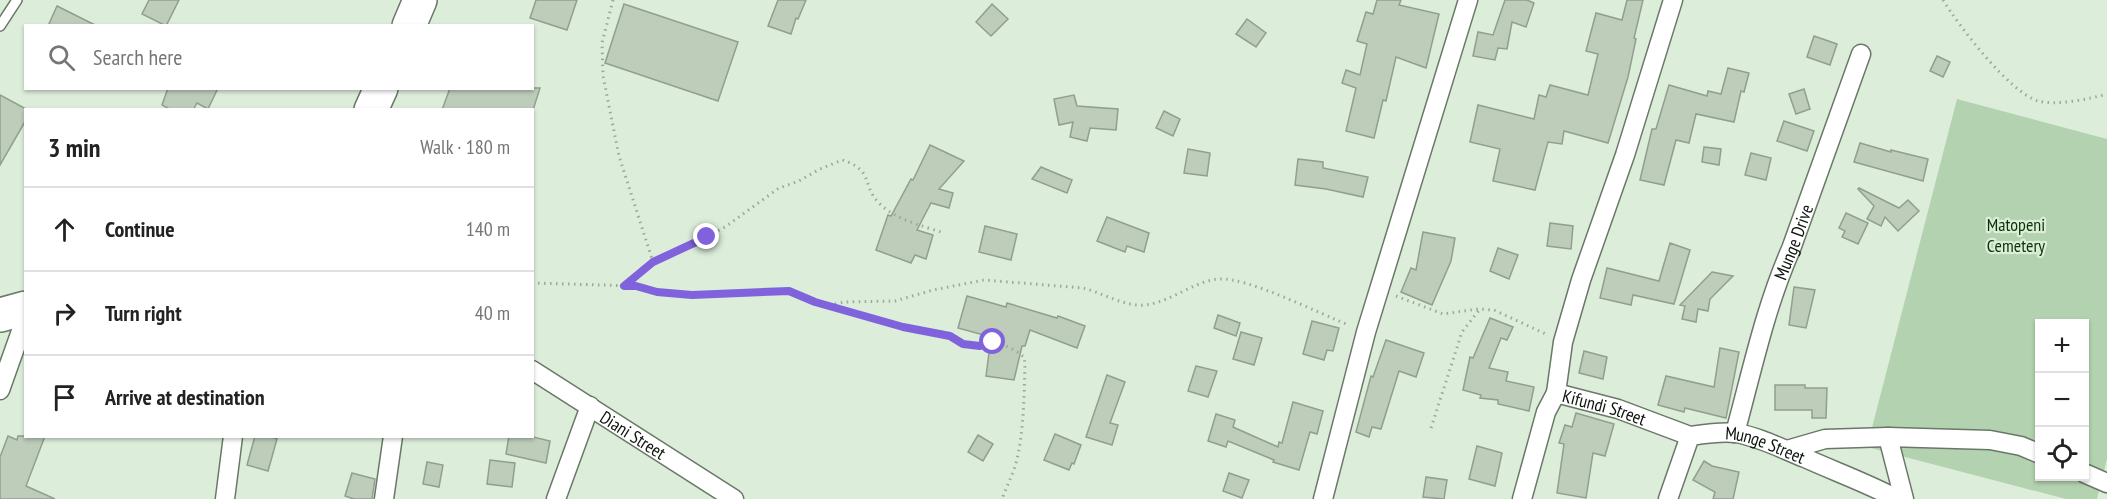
<!DOCTYPE html>
<html lang="en">
<head>
<meta charset="utf-8">
<style>
  body { margin:0; font-family:"PT Sans Narrow",sans-serif; background:#f6f6f6; color:#222 }
  .controls { position:absolute; right:18px; bottom:18px; display:grid; overflow:hidden; border-radius:0px; box-shadow:0 2px 4px #0004 }
  .controls button { width:54px; height:54px; display:grid; place-items:center; padding:0; border:0; border-bottom:2px solid #e0e0e0; background:#fff; color:#222; font:30px sans-serif }
  .stop { position:absolute; width:18px; height:18px; margin:-14px; border:4px solid #8162dd; border-radius:50%; background:#fff }
  .stop.end { background:#8162dd; border-color:#fff; box-shadow:0 2px 6px #0008 }
  .list { margin:0; padding:0; list-style:none }
  h2 { display:flex; justify-content:space-between; align-items:center; height:78px; margin:0; padding:0 24px; font-size:26px }
  h2 small { font-size:20px; font-weight:400; color:#767676 }
  .list li { display:grid; grid-template-columns:39px 1fr auto; gap:18px; align-items:center; box-sizing:border-box; height:84px; padding:0 24px; border-top:2px solid #e0e0e0 }
  .list b { display:block; font-size:22px; white-space:nowrap }
  .list em { font-size:20px; font-style:normal; color:#767676 }
  .icon { flex:none; width:33px; height:33px; fill:none; stroke:currentColor; stroke-width:2; stroke-linecap:round; stroke-linejoin:round }
  .map { position:relative; flex:none; width:2107px; height:499px; overflow:hidden }
  .search { position:absolute; background:#fff; box-shadow:0 2px 4px #0004; left:24px; top:24px; width:510px; height:66px; display:flex; align-items:center; gap:15px; box-sizing:border-box; padding:0 21px; border-radius:0px; color:#767676; font-size:22px }
  .panel { position:absolute; background:#fff; box-shadow:0 2px 4px #0004; left:24px; top:108px; width:510px; height:330px; border-radius:0px }
  .map>svg:first-child { display:block }
  .green { fill:#b3d2af; fill-rule:evenodd }
  .building { fill:#bdcdba; stroke:#909f8e; stroke-width:1.5 }
  .lines { fill:none; stroke-linecap:round; stroke-linejoin:round }
  .lane-casing { stroke:#697867; stroke-width:12 }
  .street-casing { stroke:#697867; stroke-width:21 }
  .highway-casing { stroke:#697867; stroke-width:36 }
  .path { stroke:#9ca99a; stroke-width:3; stroke-dasharray:1.5 4.5; stroke-linecap:butt }
  .lane { stroke:#fff; stroke-width:9 }
  .street { stroke:#fff; stroke-width:18 }
  .highway { stroke:#fff; stroke-width:33 }
  .route { stroke:#8162dd; stroke-width:8 }
  .labels { text-anchor:middle; dominant-baseline:central; stroke-width:4.5; stroke-linejoin:round; paint-order:stroke }
  .park-label { font-size:18px; fill:#083404; stroke:#dcedda }
  .street-label { font-size:18px; fill:#0d130d; stroke:#dcedda }
</style>
</head>
<body>
<div class="map">
<svg width="2107" height="499" viewBox="0 0 2107 499">
  <rect width="100%" height="100%" fill="#dcedda"/>
  <!-- green -->
  <path class="green" d="M1957 99 2107 139V459L2097 499H2066L1867 447ZM2040 324H2084V476H2040Z"/>
  <!-- building -->
  <g class="building">
    <polygon points="149,0 179,0 166,26 142,14"/>
    <polygon points="536,0 577,0 567,30 530,18"/>
    <polygon points="778,0 806,0 798,19 796,18 791,34 768,26"/>
    <polygon points="1377,0 1401,0 1399,5 1439,14 1426,68 1396,57 1386,101 1383,100 1374,138 1346,131 1356,88 1342,83 1346,70 1360,75 1367,44 1357,41 1366,12 1373,14"/>
    <polygon points="1505,0 1527,0 1534,3 1526,27 1512,22 1507,49 1498,48 1495,60 1473,56 1478,32 1493,35"/>
    <polygon points="1627,0 1643,0 1634,38 1636,39 1628,77 1608,143 1564,131 1562,144 1548,142 1535,190 1493,181 1500,149 1470,142 1478,105 1534,119 1539,95 1546,97 1550,85 1588,95 1598,54 1586,51 1596,13 1622,20"/>
    <polygon points="624,4 738,42 718,101 605,63"/>
    <polygon points="992,4 1008,19 991,36 976,22"/>
    <polygon points="57,6 97,26 48,26"/>
    <polygon points="1247,19 1266,33 1256,47 1236,34"/>
    <polygon points="1814,36 1837,44 1830,65 1807,57"/>
    <polygon points="1937,56 1950,62 1943,77 1930,71"/>
    <polygon points="1728,68 1749,73 1744,92 1741,91 1734,122 1696,114 1689,143 1676,140 1664,185 1640,180 1652,129 1656,129 1669,85 1707,96 1708,91 1721,94"/>
    <polygon points="168,88 218,88 208,109 197,103 193,110 171,110 162,105"/>
    <polygon points="450,88 540,88 533,110 442,110"/>
    <polygon points="1804,89 1810,109 1796,114 1789,94"/>
    <polygon points="0,95 26,109 26,120 0,165"/>
    <polygon points="1074,95 1077,106 1118,109 1116,130 1090,128 1087,141 1070,137 1073,122 1059,125 1054,99"/>
    <polygon points="1164,111 1180,119 1173,136 1156,128"/>
    <polygon points="1784,121 1814,131 1807,151 1777,141"/>
    <polygon points="1860,143 1891,152 1891,150 1928,159 1923,181 1854,162"/>
    <polygon points="930,145 964,161 939,189 953,193 949,208 931,203 917,230 933,235 926,259 915,255 911,263 876,250 888,215 891,216 911,179 913,180"/>
    <polygon points="1704,147 1721,149 1719,165 1702,162"/>
    <polygon points="1188,149 1210,153 1207,176 1184,173"/>
    <polygon points="1751,153 1771,158 1766,180 1745,175"/>
    <polygon points="1298,159 1323,162 1323,168 1368,177 1363,197 1326,189 1295,185"/>
    <polygon points="1041,167 1072,180 1067,193 1032,179"/>
    <polygon points="1859,188 1899,208 1908,200 1919,211 1898,231 1885,217 1881,226 1867,219 1874,206 1858,189"/>
    <polygon points="1846,213 1868,223 1858,244 1842,237 1845,231 1839,228"/>
    <polygon points="1107,217 1149,233 1144,252 1127,246 1125,252 1097,241"/>
    <polygon points="1550,223 1573,226 1571,249 1547,246"/>
    <polygon points="985,226 1017,234 1011,260 979,252"/>
    <polygon points="1423,232 1455,238 1451,261 1432,305 1401,292 1411,268 1416,270"/>
    <polygon points="1670,243 1690,250 1674,304 1633,295 1631,305 1600,298 1607,268 1659,281"/>
    <polygon points="1498,248 1518,255 1509,279 1490,271"/>
    <polygon points="1712,272 1733,276 1710,299 1708,311 1698,309 1696,322 1682,319 1685,306 1680,305"/>
    <polygon points="1794,287 1815,290 1806,328 1789,325"/>
    <polygon points="967,296 1006,307 1007,303 1057,318 1058,316 1085,326 1077,348 1030,330 1025,346 1022,346 1014,380 986,376 991,337 958,328"/>
    <polygon points="1218,315 1240,323 1236,336 1214,328"/>
    <polygon points="1490,318 1513,327 1507,340 1501,338 1489,368 1508,372 1506,381 1534,387 1529,411 1498,404 1498,400 1480,398 1481,395 1463,390 1470,357 1473,358"/>
    <polygon points="1312,321 1339,328 1333,351 1327,350 1324,360 1303,354"/>
    <polygon points="1241,332 1262,338 1254,365 1233,359"/>
    <polygon points="1386,340 1424,353 1416,377 1399,371 1381,429 1372,427 1369,437 1356,432 1371,376 1373,377"/>
    <polygon points="1720,348 1739,352 1726,418 1685,408 1684,412 1658,405 1666,376 1714,387"/>
    <polygon points="1584,351 1607,357 1603,379 1579,373"/>
    <polygon points="1196,366 1217,371 1208,397 1188,391"/>
    <polygon points="1107,375 1125,382 1110,423 1118,425 1112,445 1086,437"/>
    <polygon points="1775,385 1805,385 1805,388 1827,388 1826,418 1812,418 1812,410 1775,410"/>
    <polygon points="1293,402 1323,411 1317,434 1310,432 1299,470 1273,462 1274,460 1228,441 1226,447 1208,441 1216,414 1235,420 1233,427 1278,447 1279,442 1282,443"/>
    <polygon points="1576,413 1614,424 1605,456 1593,453 1586,498 1557,493 1564,444 1559,443 1565,425 1572,427"/>
    <polygon points="1055,434 1081,445 1074,464 1072,463 1069,470 1044,460"/>
    <polygon points="978,435 993,444 983,461 968,452"/>
    <polygon points="8,436 17,440 18,436 45,436 26,486 55,499 0,499 0,457"/>
    <polygon points="255,436 269,436 277,439 268,471 247,465"/>
    <polygon points="509,436 529,436 550,441 546,463 506,454"/>
    <polygon points="1477,446 1502,453 1495,486 1469,479"/>
    <polygon points="490,460 515,463 512,487 487,484"/>
    <polygon points="1704,461 1712,466 1739,472 1733,499 1713,499 1715,492 1693,480"/>
    <polygon points="427,462 443,465 439,487 423,484"/>
    <polygon points="352,473 375,479 372,499 354,499 345,496"/>
    <polygon points="1229,473 1249,480 1242,498 1223,491"/>
    <polygon points="1426,477 1447,480 1444,499 1423,497"/>
  </g>
  <g class="lines">
    <defs>
      <polyline id="lane" points="0,26 17,0"/>
      <g id="street">
        <path id="s1" d="M532 370 734 499"/>
        <polyline points="0,390 26,317"/>
        <polyline points="1556,393 1563,342 1581,280 1625,155 1673,0"/>
        <path id="s2" d="M1735 433C1752 371 1765 308 1791 249L1861 54"/>
        <polyline points="1888,437 1904,499"/>
        <polyline points="1787,450 1825,439 1888,437 1990,440 2021,446 2040,454"/>
        <polyline points="2084,473 2107,483"/>
        <polyline points="225,499 233,436"/>
        <polyline points="384,499 393,436"/>
        <polyline points="556,499 590,406"/>
        <polyline points="1323,499 1366,332 1468,0"/>
        <path id="s3" d="M1522 499 1546 412 1556 393 1618 409 1690 436"/>
        <path id="s4" d="M1668 499 1690 436C1704 434 1721 431 1736 433 1760 437 1782 449 1805 458 1836 472 1867 483 1897 499"/>
      </g>
      <g id="highway">
        <polyline points="409,26 420,0"/>
        <polyline points="371,110 381,88"/>
        <polyline points="0,315 26,308"/>
      </g>
    </defs>
    <!-- lane casing -->
    <use href="#lane" class="lane-casing"/>
    <!-- street casing -->
    <use href="#street" class="street-casing"/>
    <!-- highway casing -->
    <use href="#highway" class="highway-casing"/>
    <!-- path -->
    <g class="path">
      <polyline points="613,0 602,43 603,76 619,156 653,262"/>
      <path d="M1943 0C1959 26 2009 92 2038 101 2056 106 2089 99 2107 94"/>
      <path d="M532 283 636 286 657 292 692 295 789 291 828 306 903 326 950 336 963 344 972 346H980L988 342 1002 344 1016 351 1024 357 1025 365C1024 396 1024 428 1017 459 1014 473 1007 485 1002 499"/>
      <path d="M625 284 653 262 680 251 725 227 779 188 799 181 820 169 842 160C875 170 861 186 880 204 896 220 923 226 944 233"/>
      <polyline points="1396,296 1443,314 1478,309 1494,310 1548,335"/>
      <path d="M829 305 845 302 895 301 933 290 984 280 1083 288C1103 293 1125 307 1145 305 1171 302 1194 281 1219 279 1248 277 1320 314 1349 325"/>
      <polyline points="1431,428 1462,332 1480,309"/>
    </g>
    <!-- lane -->
    <use href="#lane" class="lane"/>
    <!-- street -->
    <use href="#street" class="street"/>
    <!-- highway -->
    <use href="#highway" class="highway"/>
  </g>
  <g class="lines">
    <!-- route -->
    <polyline class="route" points="707,237 653,262 624,286 636,286 657,292 692,295 789,291 815,302 903,327 950,336 963,344 980,346 993,342"/>
  </g>
  <g class="labels">
    <!-- park labels -->
    <g class="park-label">
      <text x="2016" y="224">Matopeni<tspan x="2016" dy="21">Cemetery</tspan></text>
    </g>
    <!-- street labels -->
    <g class="street-label">
      <text stroke="none"><textPath href="#s2" startOffset="200">Munge Drive</textPath></text>
      <text stroke="none"><textPath href="#s3" startOffset="162">Kifundi Street</textPath></text>
      <text stroke="none"><textPath href="#s1" startOffset="120">Diani Street</textPath></text>
      <text stroke="none"><textPath href="#s4" startOffset="144">Munge Street</textPath></text>
    </g>
  </g>
</svg>
<div class="controls">
<button>+</button>
<button>−</button>
<button><svg class="icon" aria-label="locate" viewBox="0 0 24 24"><circle cx="12" cy="12" r="6"/><path d="M12 2v4M12 18v4M2 12h4M18 12h4"/></svg></button>
</div>
<div class="stop" style="left:993px;top:342px"></div>
<div class="stop end" style="left:707px;top:237px"></div>
<div class="search"><svg class="icon" aria-label="search" viewBox="0 0 24 24"><circle cx="10" cy="10" r="6"/><path d="M15 15l6 6"/></svg>Search here</div>
<section class="panel">
<h2>3 min<small>Walk · 180 m</small></h2>
<ul class="list">
<li><svg class="icon" aria-label="ahead" viewBox="0 0 24 24"><path d="M12 20V5M6 11l6-6 6 6"/></svg><div><b>Continue</b></div><em>140 m</em></li>
<li><svg class="icon" aria-label="right" viewBox="0 0 24 24"><path d="M7 20v-9h11M14 6l5 5-5 5"/></svg><div><b>Turn right</b></div><em>40 m</em></li>
<li><svg class="icon" aria-label="arrive" viewBox="0 0 24 24"><path d="M6 21V4h12l-3 4 3 4H6"/></svg><div><b>Arrive at destination</b></div></li>
</ul>
</section>
</div>
</body>
</html>
